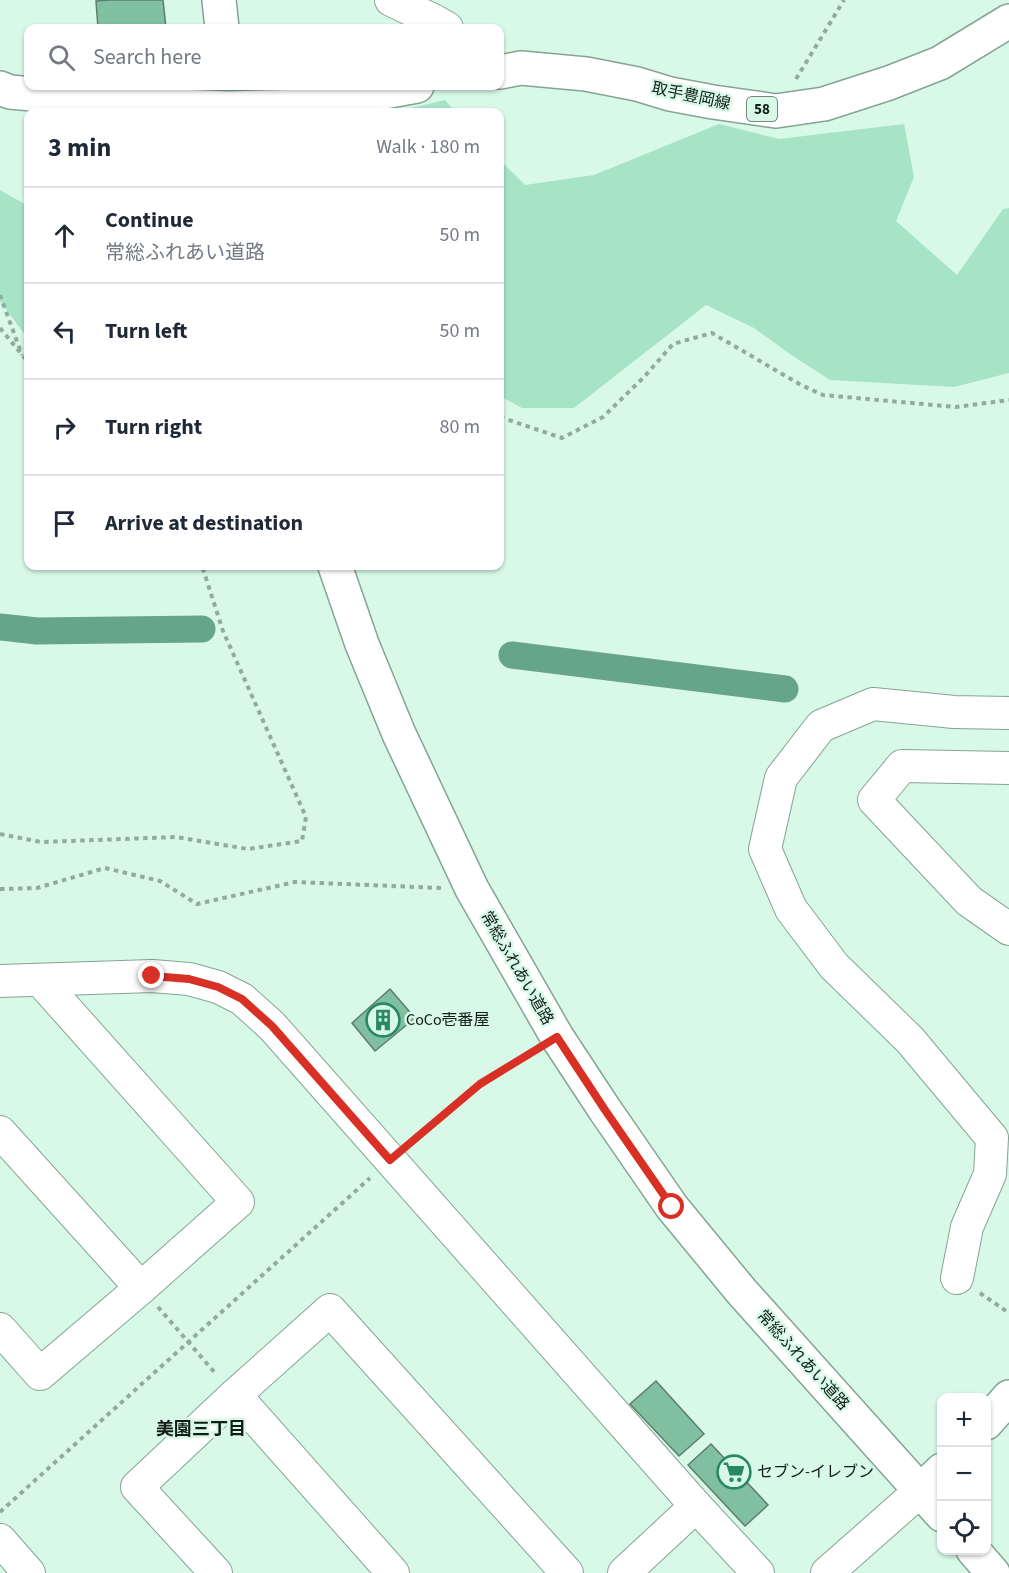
<!DOCTYPE html>
<html lang="en">
<head>
<meta charset="utf-8">
<style>
  body { margin:0; font-family:"Source Sans 3","Noto Sans JP",sans-serif; background:#f6f6f7; color:#1f2937 }
  .controls { position:absolute; right:18px; bottom:18px; display:grid; overflow:hidden; border-radius:12px; box-shadow:0 2px 4px #0004 }
  .controls button { width:54px; height:54px; display:grid; place-items:center; padding:0; border:0; border-bottom:2px solid #e0e1e3; background:#fff; color:#1f2937; font:30px sans-serif }
  .stop { position:absolute; width:18px; height:18px; margin:-14px; border:4px solid #d93025; border-radius:50%; background:#fff }
  .stop.end { background:#d93025; border-color:#fff; box-shadow:0 2px 6px #0008 }
  .list { margin:0; padding:0; list-style:none }
  h2 { display:flex; justify-content:space-between; align-items:center; height:78px; margin:0; padding:0 24px; font-size:26px }
  h2 small { font-size:20px; font-weight:400; color:#747a83 }
  .list li { display:grid; grid-template-columns:39px 1fr auto; gap:18px; align-items:center; box-sizing:border-box; height:96px; padding:0 24px; border-top:2px solid #e0e1e3 }
  .list b { display:block; font-size:22px; white-space:nowrap }
  .list p { margin:0; font-size:20px; white-space:nowrap; color:#747a83 }
  .list em { font-size:20px; font-style:normal; color:#747a83 }
  .icon { flex:none; width:33px; height:33px; fill:none; stroke:currentColor; stroke-width:2; stroke-linecap:round; stroke-linejoin:round }
  .map { position:relative; flex:none; width:1009px; height:1573px; overflow:hidden }
  .search { position:absolute; background:#fff; box-shadow:0 2px 4px #0004; left:24px; top:24px; width:480px; height:66px; display:flex; align-items:center; gap:15px; box-sizing:border-box; padding:0 21px; border-radius:12px; color:#747a83; font-size:22px }
  .panel { position:absolute; background:#fff; box-shadow:0 2px 4px #0004; left:24px; top:108px; width:480px; height:462px; border-radius:12px }
  .map>svg:first-child { display:block }
  .green { fill:#a6e4c5 }
  .lines { fill:none; stroke-linecap:round; stroke-linejoin:round }
  .canal { stroke:#66a587; stroke-width:27 }
  .building { fill:#80c0a0; stroke:#5f7d6e; stroke-width:1.5 }
  .street-casing { stroke:#85a494; stroke-width:34 }
  .secondary-casing { stroke:#85a494; stroke-width:36 }
  .primary-casing { stroke:#85a494; stroke-width:36 }
  .path { stroke:#91ab9e; stroke-width:4; stroke-dasharray:4.5 4.5; stroke-linecap:butt }
  .street { stroke:#fff; stroke-width:32 }
  .secondary { stroke:#fff; stroke-width:33 }
  .primary { stroke:#fff; stroke-width:33 }
  .route { stroke:#d93025; stroke-width:8 }
  .labels { text-anchor:middle; dominant-baseline:central; stroke-width:5; stroke-linejoin:round; paint-order:stroke }
  .shield { fill:#d8f9e8; stroke:#4d5f56; stroke-width:1.5 }
  .shield-label { font-size:15px; font-weight:bold; fill:#111d17 }
  .street-label { font-size:16px; fill:#111d17; stroke:#d8f9e8 }
  .poi-label { font-size:16px; fill:#111d17; stroke:#d8f9e8; text-anchor:start }
  .neighbourhood-label { font-size:18px; font-weight:bold; fill:#111d17; stroke:#d8f9e8 }
</style>
</head>
<body>
<div class="map">
<svg width="1009" height="1573" viewBox="0 0 1009 1573">
  <rect width="100%" height="100%" fill="#d8f9e8"/>
  <!-- green -->
  <g class="green">
    <polygon points="445,100 455,112 394,112"/>
    <polygon points="719,124 779,139 904,124 914,177 896,221 957,275 1003,209 1009,208 1009,373 954,387 830,380 790,354 754,328 706,305 574,408 522,408 500,396 500,160 525,185 594,175"/>
    <polygon points="0,190 28,206 28,339 0,301"/>
  </g>
  <g class="lines">
    <!-- canal -->
    <g class="canal">
      <polyline points="0,627 37,631 202,629"/>
      <polyline points="512,655 785,689"/>
    </g>
  </g>
  <!-- building -->
  <g class="building">
    <polygon points="109,0 163,0 166,28 98,28 96,1"/>
    <polygon points="390,989 415,1018 375,1051 352,1023"/>
    <polygon points="656,1381 704,1434 679,1456 630,1404"/>
    <polygon points="711,1444 768,1505 745,1526 688,1465"/>
  </g>
  <g class="lines">
    <defs>
      <g id="street">
        <polyline points="391,0 433,20 447,28"/>
        <polyline points="1009,768 902,766 874,800 969,901 1009,929"/>
        <polyline points="0,981 152,976 189,979 218,987 242,999 272,1026 696,1506 758,1573"/>
        <polyline points="0,1132 141,1288"/>
        <polyline points="957,1278 967,1227 990,1174 992,1138 910,1040 834,966 791,909 765,849 781,778 821,726 873,704 954,712 1009,713"/>
        <polyline points="0,1329 40,1374 141,1288 238,1202 40,980"/>
        <polyline points="235,1395 393,1573"/>
        <polyline points="0,1540 29,1573"/>
        <polyline points="216,1573 137,1487 235,1395 330,1310 567,1573"/>
        <polyline points="624,1573 696,1506"/>
        <polyline points="827,1573 920,1491"/>
      </g>
      <g id="secondary">
        <polyline points="219,0 222,28"/>
        <polyline points="335,566 362,644 399,734 472,889 557,1037 605,1110 672,1207 742,1292 942,1515"/>
        <polyline points="986,1423 1009,1397"/>
        <polyline points="920,1491 942,1470"/>
        <polyline points="973,1550 993,1573"/>
      </g>
      <g id="primary">
        <polyline points="500,72 521,68 586,74 637,84 670,94 713,102 776,111 824,104 889,83 940,63 1009,21"/>
        <polyline points="0,88 10,92 153,105 228,108 308,106 417,86"/>
      </g>
    </defs>
    <!-- street casing -->
    <use href="#street" class="street-casing"/>
    <!-- secondary casing -->
    <use href="#secondary" class="secondary-casing"/>
    <!-- primary casing -->
    <use href="#primary" class="primary-casing"/>
    <!-- path -->
    <g class="path">
      <polyline points="796,79 844,0"/>
      <polyline points="0,295 22,355"/>
      <polyline points="0,328 28,362"/>
      <polyline points="500,417 562,438 603,417 644,377 673,344 712,333 801,385 823,395 956,407 1009,400"/>
      <polyline points="0,834 41,842 176,837 248,849 302,841 306,817 223,631 202,566"/>
      <polyline points="0,889 37,888 105,868 160,881 197,904 295,882 441,888"/>
      <polyline points="412,1142 480,1084 533,1051"/>
      <polyline points="980,1293 1009,1313"/>
      <polyline points="158,1307 216,1374"/>
      <polyline points="0,1512 370,1178"/>
    </g>
    <!-- street -->
    <use href="#street" class="street"/>
    <!-- secondary -->
    <use href="#secondary" class="secondary"/>
    <!-- primary -->
    <use href="#primary" class="primary"/>
  </g>
  <g class="lines">
    <!-- route -->
    <polyline class="route" points="152,976 189,979 218,987 242,999 272,1026 390,1160 480,1084 557,1037 605,1110 672,1207"/>
  </g>
  <!-- icons -->
  <defs>
    <symbol id="building-ring" viewBox="-11 -11 22 22"><circle r="9.5" fill="#d8f9e8" stroke="#278962" stroke-width="1.5"/><path d="M-4-6H4V6H1V3H-1V6H-4ZM-2.5-4.3h1.7v1.8h-1.7ZM.8-4.3h1.7v1.8H.8ZM-2.5-1h1.7V.8h-1.7ZM.8-1h1.7V.8H.8Z" fill="#278962"/></symbol>
    <symbol id="supermarket-ring" viewBox="-11 -11 22 22"><circle r="9.5" fill="#d8f9e8" stroke="#278962" stroke-width="1.5"/><path d="M-6-5.5h2.5l.6 2H6L4.5 2H-2.5L-4.4-4H-6ZM-1.5 3.2a1.3 1.3 0 1 0 .1 0ZM3 3.2a1.3 1.3 0 1 0 .1 0Z" fill="#278962"/></symbol>
  </defs>
  <g fill-rule="evenodd">
    <use href="#building-ring" x="364" y="1001" width="38" height="38"/>
    <use href="#supermarket-ring" x="715" y="1453" width="38" height="38"/>
  </g>
  <g class="labels">
    <!-- shield labels -->
    <rect class="shield" x="747" y="97" width="30" height="24" rx="4.5"/>
    <g class="shield-label">
      <text x="762" y="109">58</text>
    </g>
    <!-- street labels -->
    <g class="street-label">
      <text transform="translate(691 96) rotate(12)">取手豊岡線</text>
      <text transform="translate(517 968) rotate(60)">常総ふれあい道路</text>
      <text transform="translate(803 1360) rotate(48)">常総ふれあい道路</text>
    </g>
    <!-- poi labels -->
    <g class="poi-label">
      <text x="406" y="1020">CoCo壱番屋</text>
      <text x="757" y="1472">セブン-イレブン</text>
    </g>
    <!-- neighbourhood labels -->
    <g class="neighbourhood-label">
      <text x="201" y="1429">美園三丁目</text>
    </g>
  </g>
</svg>
<div class="controls">
<button>+</button>
<button>−</button>
<button><svg class="icon" aria-label="locate" viewBox="0 0 24 24"><circle cx="12" cy="12" r="6"/><path d="M12 2v4M12 18v4M2 12h4M18 12h4"/></svg></button>
</div>
<div class="stop" style="left:672px;top:1207px"></div>
<div class="stop end" style="left:152px;top:976px"></div>
<div class="search"><svg class="icon" aria-label="search" viewBox="0 0 24 24"><circle cx="10" cy="10" r="6"/><path d="M15 15l6 6"/></svg>Search here</div>
<section class="panel">
<h2>3 min<small>Walk · 180 m</small></h2>
<ul class="list">
<li><svg class="icon" aria-label="ahead" viewBox="0 0 24 24"><path d="M12 20V5M6 11l6-6 6 6"/></svg><div><b>Continue</b><p>常総ふれあい道路</p></div><em>50 m</em></li>
<li><svg class="icon" aria-label="left" viewBox="0 0 24 24"><path d="M17 20v-9H6M10 6l-5 5 5 5"/></svg><div><b>Turn left</b></div><em>50 m</em></li>
<li><svg class="icon" aria-label="right" viewBox="0 0 24 24"><path d="M7 20v-9h11M14 6l5 5-5 5"/></svg><div><b>Turn right</b></div><em>80 m</em></li>
<li><svg class="icon" aria-label="arrive" viewBox="0 0 24 24"><path d="M6 21V4h12l-3 4 3 4H6"/></svg><div><b>Arrive at destination</b></div></li>
</ul>
</section>
</div>
</body>
</html>
